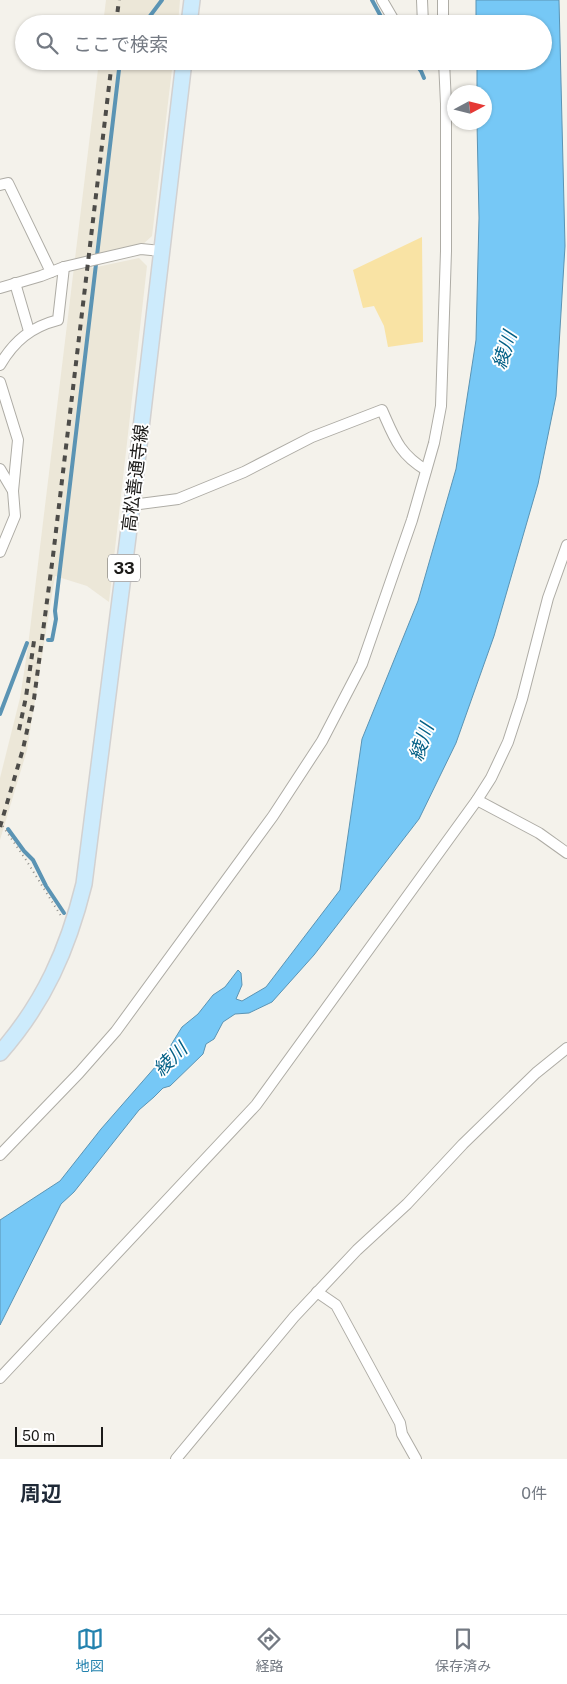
<!DOCTYPE html>
<html lang="ja">
<head>
<meta charset="utf-8">
<style>
  body { margin:0; font-family:"Public Sans","Noto Sans JP",sans-serif; background:#f2f2f3; color:#1f2937 }
  .compass { position:absolute; left:447px; top:85px; width:45px; height:45px; border-radius:50%; background:#fff; box-shadow:0 1px 4px #0004; rotate:83deg }
  .scale { position:absolute; left:15px; bottom:12px; width:88px; box-sizing:border-box; padding-left:5px; border:2px solid #1c1b19; border-top:0; font-size:14px; line-height:18px; white-space:nowrap; color:#1c1b19; -webkit-text-stroke:4px #fff; paint-order:stroke }
  .list { margin:0; padding:0; list-style:none }
  h2 { display:flex; justify-content:space-between; align-items:center; height:65px; margin:0; padding:0 20px; font-size:21px }
  h2 small { font-size:16px; font-weight:400; color:#747a83 }
  .icon { flex:none; width:28px; height:28px; fill:none; stroke:currentColor; stroke-width:2; stroke-linecap:round; stroke-linejoin:round }
  .map { position:relative; flex:none; width:567px; height:1459px; overflow:hidden }
  .search { position:absolute; background:#fff; box-shadow:0 1px 4px #0004; left:15px; right:15px; top:15px; height:55px; display:flex; align-items:center; gap:12px; box-sizing:border-box; padding:0 18px; border-radius:28px; color:#747a83; font-size:19px }
  .sheet { height:155px; background:#fff }
  nav { display:flex; justify-content:space-around; align-items:center; box-sizing:border-box; height:70px; border-top:1px solid #e0e1e3; background:#fff; font-size:14px; color:#747a83 }
  nav a { display:grid; justify-items:center; gap:2px }
  nav .on { color:#2382ae }
  .map>svg:first-child { display:block }
  .built { fill:#ece7d8 }
  .green { fill:#f9e3a4 }
  .water { fill:#76c8f6; stroke:#5b94b4 }
  .lines { fill:none; stroke-linecap:round; stroke-linejoin:round }
  .stream { stroke:#5b94b4; stroke-width:4 }
  .minor-casing { stroke:#aeaca5; stroke-width:12 }
  .primary-casing { stroke:#d2d1d1; stroke-width:18 }
  .path { stroke:#92918c; stroke-width:2; stroke-dasharray:1 4; stroke-linecap:butt }
  .minor { stroke:#fff; stroke-width:10 }
  .primary { stroke:#cdebfc; stroke-width:15 }
  .rail { stroke:#4d4c49; stroke-width:4; stroke-dasharray:6 6; stroke-linecap:butt }
  .labels { text-anchor:middle; dominant-baseline:central; stroke-width:4; stroke-linejoin:round; paint-order:stroke }
  .shield { fill:#fff; stroke:#605f5e; stroke-width:1 }
  .shield-label { font-size:16px; font-weight:bold; fill:#1c1b19 }
  .street-label { font-size:18px; fill:#1c1b19; stroke:#fff }
  .water-label { font-size:19px; font-style:italic; fill:#025f85; stroke:#fff }
</style>
</head>
<body>
<div class="map">
<svg width="567" height="1459" viewBox="0 0 567 1459">
  <rect width="100%" height="100%" fill="#f4f2eb"/>
  <!-- built -->
  <g class="built">
    <polygon points="106,0 180,0 178,24 103,24"/>
    <polygon points="99,61 173,61 152,236 142,245 93,255 92,268 139,258 147,266 109,602 87,586 55,576 27,750 0,840 0,778 20,698 28,646"/>
  </g>
  <!-- green -->
  <polygon class="green" points="422,237 423,342 388,347 384,326 374,306 363,308 353,270"/>
  <!-- water -->
  <polygon class="water" points="476,0 559,0 565,246 556,396 538,484 494,636 456,743 419,819 314,955 272,1002 249,1013 235,1014 223,1022 214,1039 206,1044 203,1054 170,1086 163,1088 154,1097 139,1110 74,1192 61,1204 0,1325 0,1220 60,1181 101,1129 163,1058 182,1027 198,1014 213,995 225,987 238,970 241,973 242,985 236,999 242,1001 266,987 340,890 362,739 418,601 456,469 476,340 479,218 477,123 484,122 484,92 477,92 477,61 543,61 543,24 476,24"/>
  <g class="lines">
    <!-- stream -->
    <g class="stream">
      <polyline points="372,0 385,24"/>
      <polyline points="144,24 162,0"/>
      <polyline points="413,61 421,71 424,78"/>
      <polyline points="48,640 52,640 56,619 55,611 120,61"/>
      <polyline points="0,714 27,643"/>
      <polyline points="8,829 24,851 33,860 46,886 64,913"/>
    </g>
    <defs>
      <g id="minor">
        <polyline points="382,0 396,24"/>
        <polyline points="422,0 423,24"/>
        <polyline points="443,0 443,24"/>
        <polyline points="0,185 8,183 51,272"/>
        <polyline points="15,283 29,331"/>
        <polyline points="0,288 41,276 64,267 141,249 161,251"/>
        <path d="M0 365C14 341 31 327 58 320L64 267"/>
        <polyline points="0,382 18,440 13,491"/>
        <polyline points="0,469 13,491 15,516 0,552"/>
        <path d="M132 505 178 499 244 472 312 437 382 410C394 437 399 454 426 470"/>
        <polyline points="477,800 539,833 567,853"/>
        <polyline points="0,1155 79,1073 116,1031 273,816 322,741 362,664 412,520 434,443 441,406 446,251 446,104 444,61"/>
        <polyline points="317,1292 336,1305 400,1423 402,1434 416,1459"/>
        <polyline points="0,1378 256,1105 477,800 491,778 508,742 522,699 548,598 567,545"/>
        <polyline points="176,1459 294,1317 357,1250 407,1204 463,1144 536,1073 567,1048"/>
      </g>
      <g id="primary">
        <polyline points="189,24 192,0"/>
        <path d="M0 1053C44 1003 68 949 84 884L132 505 184 61"/>
      </g>
    </defs>
    <!-- minor casing -->
    <use href="#minor" class="minor-casing"/>
    <!-- primary casing -->
    <use href="#primary" class="primary-casing"/>
    <!-- path -->
    <polyline class="path" points="0,822 26,860 61,916"/>
    <!-- minor -->
    <use href="#minor" class="minor"/>
    <!-- primary -->
    <use href="#primary" class="primary"/>
    <!-- rail -->
    <g class="rail">
      <polyline points="116,24 119,0"/>
      <polyline points="19,730 26,697 34,641"/>
      <polyline points="0,827 23,749 34,699 53,556 112,61"/>
    </g>
  </g>
  <g class="labels">
    <!-- shield labels -->
    <rect class="shield" x="108" y="554.5" width="32" height="27" rx="4"/>
    <g class="shield-label">
      <text x="124" y="568">33</text>
    </g>
    <!-- street labels -->
    <g class="street-label">
      <text transform="translate(135 478) rotate(-83)">高松善通寺線</text>
    </g>
    <!-- water labels -->
    <g class="water-label">
      <text transform="translate(504 350) rotate(-71)">綾川</text>
      <text transform="translate(421 742) rotate(-71)">綾川</text>
      <text transform="translate(170 1059) rotate(-44)">綾川</text>
    </g>
  </g>
</svg>
<svg class="compass" viewBox="-18 -18 36 36"><path d="M0-13l5 13h-10z" fill="#e53935"/><path d="M0 13l5-13h-10z" fill="#747a83"/></svg>
<div class="scale">50 m</div>
<div class="search"><svg class="icon" aria-label="search" viewBox="0 0 24 24"><circle cx="10" cy="10" r="6"/><path d="M15 15l6 6"/></svg>ここで検索</div>
</div>
<section class="sheet">
<h2>周辺<small>0件</small></h2>
<ul class="list">
</ul>
</section>
<nav>
<a class="on"><svg class="icon" aria-label="map" viewBox="0 0 24 24"><path d="M3 6l6-2 6 2 6-2v14l-6 2-6-2-6 2zM9 4v14M15 6v14"/></svg>地図</a>
<a><svg class="icon" aria-label="directions" viewBox="0 0 24 24"><path d="M12 3l9 9-9 9-9-9zM9 14v-3h6M13 9l2 2-2 2"/></svg>経路</a>
<a><svg class="icon" aria-label="saved" viewBox="0 0 24 24"><path d="M7 4h10v16l-5-4-5 4z"/></svg>保存済み</a>
</nav>
</body>
</html>
